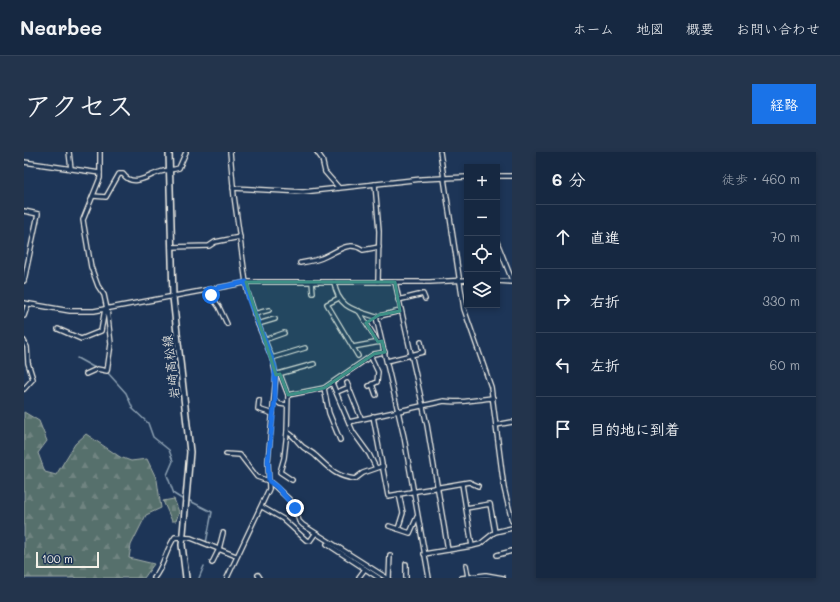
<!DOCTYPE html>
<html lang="ja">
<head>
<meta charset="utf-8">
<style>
  body { margin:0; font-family:Mali,"Klee One",sans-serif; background:#23344c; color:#f1f3f6 }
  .controls { position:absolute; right:12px; top:12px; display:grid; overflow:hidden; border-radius:0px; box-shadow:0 2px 6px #0003 }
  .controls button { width:36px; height:36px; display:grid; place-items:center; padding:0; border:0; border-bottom:1px solid #35445a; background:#162841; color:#f1f3f6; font:20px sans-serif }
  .scale { position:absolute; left:12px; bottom:10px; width:63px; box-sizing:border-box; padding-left:4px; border:2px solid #f4f1e8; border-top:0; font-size:11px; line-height:14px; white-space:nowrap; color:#f4f1e8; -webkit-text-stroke:3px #1d3557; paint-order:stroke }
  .stop { position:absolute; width:12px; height:12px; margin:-9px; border:3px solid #1a73e8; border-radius:50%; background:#fff }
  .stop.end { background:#1a73e8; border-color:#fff; box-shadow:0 1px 4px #0008 }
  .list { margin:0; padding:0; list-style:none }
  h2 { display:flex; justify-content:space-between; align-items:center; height:52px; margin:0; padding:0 16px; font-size:17px }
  h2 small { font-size:13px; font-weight:400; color:#9ea6b1 }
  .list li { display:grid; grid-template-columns:26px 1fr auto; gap:12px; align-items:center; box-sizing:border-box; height:64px; padding:0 16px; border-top:1px solid #35445a }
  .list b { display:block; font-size:15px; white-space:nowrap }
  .list em { font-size:13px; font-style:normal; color:#9ea6b1 }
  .icon { flex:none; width:22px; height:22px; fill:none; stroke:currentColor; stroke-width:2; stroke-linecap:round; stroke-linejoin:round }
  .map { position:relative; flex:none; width:488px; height:426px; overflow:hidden; border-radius:0px }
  header { display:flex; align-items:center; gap:24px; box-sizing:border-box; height:56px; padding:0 20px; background:#162841; border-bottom:1px solid #35445a }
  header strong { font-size:19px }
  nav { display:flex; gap:22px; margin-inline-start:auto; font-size:14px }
  .intro { display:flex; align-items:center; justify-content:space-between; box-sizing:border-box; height:96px; padding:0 24px }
  h1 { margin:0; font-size:28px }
  .button { padding:10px 18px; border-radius:0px; background:#1a73e8; color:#fff; font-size:14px; font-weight:700 }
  main { display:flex; gap:24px; padding:0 24px }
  aside { flex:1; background:#162841; border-radius:0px; box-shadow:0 2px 6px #0003 }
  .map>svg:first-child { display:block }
  .forest { fill:url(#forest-firs); stroke:#a5b0aa }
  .cemetery { fill:url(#cemetery-stones); stroke:#a5b0aa }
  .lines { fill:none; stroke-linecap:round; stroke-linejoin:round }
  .stream { stroke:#8ca0b2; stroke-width:1.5 }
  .street-casing { stroke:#f4f1e8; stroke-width:6 }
  .secondary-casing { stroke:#f4f1e8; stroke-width:8 }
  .street { stroke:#1d3557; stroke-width:3.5 }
  .secondary { stroke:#1d3557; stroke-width:5 }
  .route { stroke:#1a73e8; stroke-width:5 }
  .marked { fill:#3d8f86; fill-opacity:0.2; stroke:#3d8f86; stroke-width:3; stroke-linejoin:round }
  .labels { text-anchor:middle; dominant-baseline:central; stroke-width:4; stroke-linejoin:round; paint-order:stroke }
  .street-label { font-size:13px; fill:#f4f1e8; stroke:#1d3557 }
</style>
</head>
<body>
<header>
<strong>Nearbee</strong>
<nav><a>ホーム</a><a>地図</a><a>概要</a><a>お問い合わせ</a></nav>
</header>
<div class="intro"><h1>アクセス</h1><a class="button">経路</a></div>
<main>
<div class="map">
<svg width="488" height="426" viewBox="0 0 488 426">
  <defs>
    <pattern id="forest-firs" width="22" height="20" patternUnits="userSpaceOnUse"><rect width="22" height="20" fill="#566f6c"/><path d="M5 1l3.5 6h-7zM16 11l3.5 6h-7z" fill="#6f8481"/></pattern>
    <pattern id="cemetery-stones" width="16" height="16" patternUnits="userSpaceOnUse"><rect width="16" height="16" fill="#566f6c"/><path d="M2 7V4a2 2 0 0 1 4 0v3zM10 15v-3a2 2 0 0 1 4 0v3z" fill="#6f8481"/></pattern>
  </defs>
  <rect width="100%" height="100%" fill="#1d3557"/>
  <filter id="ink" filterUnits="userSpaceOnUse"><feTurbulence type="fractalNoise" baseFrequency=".025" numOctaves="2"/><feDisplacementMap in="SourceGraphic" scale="8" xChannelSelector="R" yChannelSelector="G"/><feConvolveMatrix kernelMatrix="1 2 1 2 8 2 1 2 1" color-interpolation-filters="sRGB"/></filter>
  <g filter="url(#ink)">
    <!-- forest -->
    <polygon class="forest" points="0,260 15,269 23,289 14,301 21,320 32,323 51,292 62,282 96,305 107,309 123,307 133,328 137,356 122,363 107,393 105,406 130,412 120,426 0,426"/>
    <!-- cemetery -->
    <polygon class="cemetery" points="150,347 155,360 152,369 148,369 139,349"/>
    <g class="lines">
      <!-- stream -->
      <g class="stream">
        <polyline points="53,206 71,216"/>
        <polyline points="84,221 102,241 109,257 124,271 129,285 145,298 149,309 143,323 150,342 158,347"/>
        <polyline points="166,349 188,360 182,391"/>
        <polyline points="175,426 180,414"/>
      </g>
      <defs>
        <g id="street">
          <polyline points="45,0 47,17"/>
          <polyline points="293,0 298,7 301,20 315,36"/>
          <polyline points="416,0 440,157 467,235 480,336 488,369"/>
          <polyline points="0,10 76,21"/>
          <polyline points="473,24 488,24"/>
          <polyline points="351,32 355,79 354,130"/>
          <polyline points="209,36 279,40 398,27 443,25"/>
          <path d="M69 44 82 45 95 22H99C109 36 123 24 136 20 142 18 149 18 155 16L162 0"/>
          <polyline points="0,59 14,62 0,129"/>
          <polyline points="473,90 488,128"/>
          <polyline points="147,95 185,94 191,90 216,85"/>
          <path d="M276 111C282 110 289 109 295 107 311 102 323 87 339 98L355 95"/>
          <polyline points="473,129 488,130"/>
          <polyline points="288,130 289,141"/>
          <path d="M310 130C314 156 330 158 352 165L380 285 405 426"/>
          <polyline points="371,130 403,273 424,398"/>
          <polyline points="183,138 195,155 203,172"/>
          <polyline points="315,146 303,152 334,204"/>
          <polyline points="374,148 399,142 401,147"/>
          <polyline points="0,151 46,159 70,159 225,130 406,130 443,128"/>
          <polyline points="335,159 354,190"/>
          <polyline points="230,162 245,158"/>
          <polyline points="0,164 4,152"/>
          <polyline points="352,165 376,159"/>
          <polyline points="234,172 251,167"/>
          <polyline points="34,177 57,187 77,179 81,157"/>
          <polyline points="240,188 260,181"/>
          <polyline points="0,189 3,195 4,211 9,227 0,237"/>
          <polyline points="329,195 356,190"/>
          <polyline points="248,206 281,196"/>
          <polyline points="363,209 399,200 397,190"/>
          <polyline points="62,222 73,217 83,219 87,192 83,157 80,143 74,134 67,115 60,74 59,68 76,26 76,0"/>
          <polyline points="254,222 290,212"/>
          <polyline points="256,222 264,243 300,236 350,202 361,200"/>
          <polyline points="308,231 329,280 345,302 352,316"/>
          <polyline points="323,231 337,266"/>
          <polyline points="348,232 352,243"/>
          <polyline points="345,234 353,230 354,220 347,205"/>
          <polyline points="300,236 305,261 316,288"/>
          <polyline points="313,240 325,235"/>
          <polyline points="264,243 263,280 260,306 256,320 268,328"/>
          <polyline points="235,248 234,257 249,262"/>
          <polyline points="251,248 256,252 263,253"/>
          <polyline points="349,264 364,344 445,330 454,334"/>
          <path d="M325 270 420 249C436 252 453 247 469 246"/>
          <polyline points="472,273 488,270"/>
          <path d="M263 280C270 283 273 290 279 295 283 298 288 300 292 304 306 317 311 324 331 327L339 321 359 314"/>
          <polyline points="202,302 216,303 233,325 245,329 266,348 271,356 275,369 279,373 363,426"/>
          <polyline points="438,332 448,394"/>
          <polyline points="238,355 259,367 282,388 286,389 291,382"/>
          <polyline points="442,356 466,352 471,380"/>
          <polyline points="365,374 386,381 393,365"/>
          <polyline points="374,377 379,361 375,342"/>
          <polyline points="303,392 355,426"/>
          <polyline points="400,402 448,394 456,392 471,380 488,376"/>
          <polyline points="473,403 488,399"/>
          <polyline points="188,411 195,397 199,381"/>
          <polyline points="382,412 382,426"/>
          <polyline points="442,413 444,425"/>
          <polyline points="234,423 236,426"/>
          <polyline points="335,425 341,417"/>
          <path d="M130 426C140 414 142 397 151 385L167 386 212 404"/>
          <polyline points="203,426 245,337 244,309 252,223 248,206 234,172 223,138 210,44 206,0"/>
          <polyline points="365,426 366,403"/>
          <polyline points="437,426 462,423 479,426"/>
        </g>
        <polyline id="secondary" points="145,0 149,145 166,300 158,393 162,426"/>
      </defs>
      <!-- street casing -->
      <use href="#street" class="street-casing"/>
      <!-- secondary casing -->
      <use href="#secondary" class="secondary-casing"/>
      <!-- street -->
      <use href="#street" class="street"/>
      <!-- secondary -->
      <use href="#secondary" class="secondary"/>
    </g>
  </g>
  <g class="lines" filter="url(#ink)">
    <!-- route -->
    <polyline class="route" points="187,143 183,138 222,130 225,148 251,215 251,248 244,309 245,329 253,335 271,356"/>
  </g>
  <!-- marked area -->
  <path class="marked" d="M222 130H371L376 159 355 163 342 171 354 190 358 189 361 200 350 202 300 236 264 243 256 222 252 223Z"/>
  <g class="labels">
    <!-- street labels -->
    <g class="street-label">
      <text transform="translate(146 215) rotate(-97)">岩崎高松線</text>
    </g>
  </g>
</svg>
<div class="controls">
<button>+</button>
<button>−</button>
<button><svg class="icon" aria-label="locate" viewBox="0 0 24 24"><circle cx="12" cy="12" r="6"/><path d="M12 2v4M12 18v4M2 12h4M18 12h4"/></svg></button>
<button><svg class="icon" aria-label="layers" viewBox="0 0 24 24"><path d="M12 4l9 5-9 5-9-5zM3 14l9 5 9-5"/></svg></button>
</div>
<div class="scale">100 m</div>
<div class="stop" style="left:187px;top:143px"></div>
<div class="stop end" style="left:271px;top:356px"></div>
</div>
<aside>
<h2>6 分<small>徒歩 · 460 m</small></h2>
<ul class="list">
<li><svg class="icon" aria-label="ahead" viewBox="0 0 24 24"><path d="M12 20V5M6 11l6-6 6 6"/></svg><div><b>直進</b></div><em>70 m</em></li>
<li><svg class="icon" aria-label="right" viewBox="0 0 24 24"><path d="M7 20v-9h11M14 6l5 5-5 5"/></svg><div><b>右折</b></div><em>330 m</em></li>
<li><svg class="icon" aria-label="left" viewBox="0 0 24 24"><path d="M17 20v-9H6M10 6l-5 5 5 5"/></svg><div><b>左折</b></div><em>60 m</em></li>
<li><svg class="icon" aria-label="arrive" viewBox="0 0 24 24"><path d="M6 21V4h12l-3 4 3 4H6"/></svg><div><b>目的地に到着</b></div></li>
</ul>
</aside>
</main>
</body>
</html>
